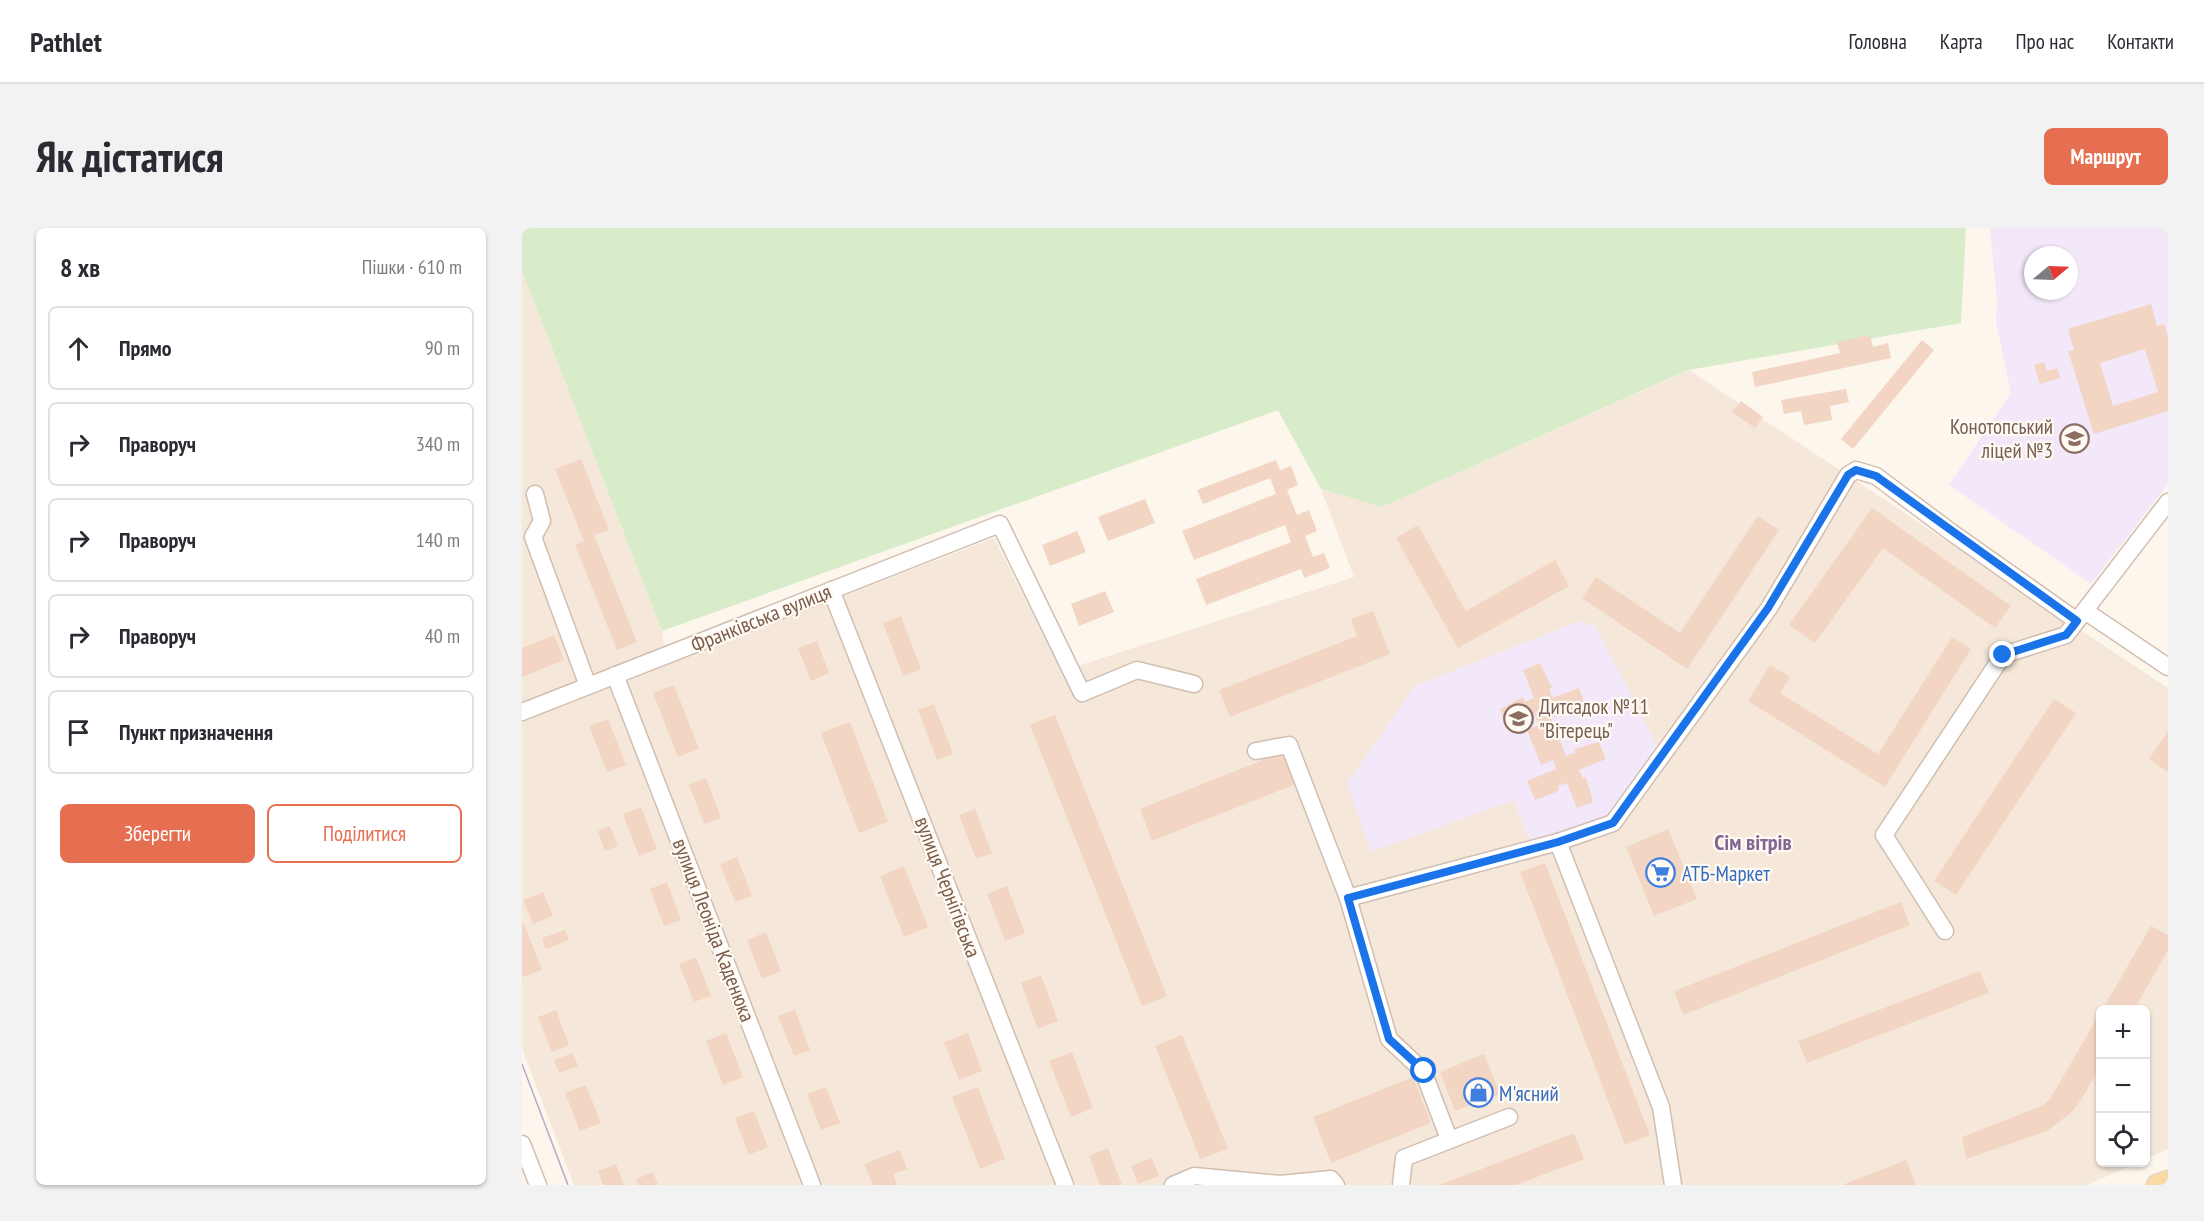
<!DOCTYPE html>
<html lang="uk">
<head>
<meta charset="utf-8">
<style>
  body { margin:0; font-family:"PT Sans Narrow",sans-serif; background:#f2f2f3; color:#2b2b33 }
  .controls { position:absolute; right:18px; bottom:18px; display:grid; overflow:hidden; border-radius:9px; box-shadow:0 2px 4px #0004 }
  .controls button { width:54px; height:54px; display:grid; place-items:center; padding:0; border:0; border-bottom:2px solid #e1e1e2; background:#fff; color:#2b2b33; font:30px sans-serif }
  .compass { position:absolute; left:1502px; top:18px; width:54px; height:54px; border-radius:50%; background:#fff; box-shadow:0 2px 4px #0004; rotate:71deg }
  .stop { position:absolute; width:18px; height:18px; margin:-14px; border:4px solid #1a73e8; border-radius:50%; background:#fff }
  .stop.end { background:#1a73e8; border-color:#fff; box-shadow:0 2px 6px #0008 }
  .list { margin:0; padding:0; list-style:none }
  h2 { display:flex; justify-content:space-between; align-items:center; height:78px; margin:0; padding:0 24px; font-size:26px }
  h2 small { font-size:20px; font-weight:400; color:#7c7c81 }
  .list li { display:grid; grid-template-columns:39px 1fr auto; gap:18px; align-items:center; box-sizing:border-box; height:84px; margin:0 12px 12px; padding:0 12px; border:2px solid #e1e1e2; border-radius:9px }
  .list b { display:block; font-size:22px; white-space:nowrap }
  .list em { font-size:20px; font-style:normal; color:#7c7c81 }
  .actions { display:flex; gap:12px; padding:18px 24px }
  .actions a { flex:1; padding:14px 0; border:2px solid #e76f51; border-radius:9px; text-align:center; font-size:21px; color:#e76f51 }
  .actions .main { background:#e76f51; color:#fff }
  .icon { flex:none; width:33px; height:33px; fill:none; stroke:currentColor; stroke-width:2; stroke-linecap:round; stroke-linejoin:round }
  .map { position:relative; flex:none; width:1646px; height:957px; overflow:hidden; border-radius:9px }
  header { display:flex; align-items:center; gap:36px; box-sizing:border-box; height:84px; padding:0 30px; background:#fff; border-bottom:2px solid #e1e1e2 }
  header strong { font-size:28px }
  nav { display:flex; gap:33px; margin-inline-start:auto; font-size:21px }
  .intro { display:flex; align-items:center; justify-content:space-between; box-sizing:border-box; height:144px; padding:0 36px }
  h1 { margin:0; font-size:42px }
  .button { padding:15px 27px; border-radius:9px; background:#e76f51; color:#fff; font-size:21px; font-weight:700 }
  main { display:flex; gap:36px; padding:0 36px }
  aside { flex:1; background:#fff; border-radius:9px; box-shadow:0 2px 4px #0004 }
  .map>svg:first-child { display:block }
  .residential { fill:#f5e8da }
  .education { fill:#f3e8fa; fill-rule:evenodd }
  .green { fill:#d8ecc9 }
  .building { fill:#f3d5c3; fill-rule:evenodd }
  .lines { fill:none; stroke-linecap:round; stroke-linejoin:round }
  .minor-casing { stroke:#d1beb0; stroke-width:19 }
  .major-casing { stroke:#dad1cd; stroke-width:23 }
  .minor { stroke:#fff; stroke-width:16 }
  .major { stroke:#fbd9a5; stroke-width:21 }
  .tram { stroke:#b9a8c9; stroke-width:1.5 }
  .route { stroke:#1a73e8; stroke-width:8 }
  .labels { text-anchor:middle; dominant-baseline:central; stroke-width:4.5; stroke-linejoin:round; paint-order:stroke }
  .education-label { font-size:21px; fill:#785e54; stroke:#fffaf3; text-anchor:end }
  .street-label { font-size:21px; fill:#7a5c4d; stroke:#fffaf3 }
  .shop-label { font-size:21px; fill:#366cbe; stroke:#fffaf3; text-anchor:start }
  .neighbourhood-label { font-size:22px; font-weight:bold; fill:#846695; stroke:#fffaf3 }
</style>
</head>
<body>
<header>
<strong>Pathlet</strong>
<nav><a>Головна</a><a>Карта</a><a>Про нас</a><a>Контакти</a></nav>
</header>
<div class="intro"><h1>Як дістатися</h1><a class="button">Маршрут</a></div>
<main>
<aside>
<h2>8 хв<small>Пішки · 610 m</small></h2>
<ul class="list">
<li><svg class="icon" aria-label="ahead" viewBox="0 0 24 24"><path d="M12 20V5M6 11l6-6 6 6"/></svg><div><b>Прямо</b></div><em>90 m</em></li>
<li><svg class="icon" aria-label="right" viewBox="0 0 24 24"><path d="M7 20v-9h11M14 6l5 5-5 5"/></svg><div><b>Праворуч</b></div><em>340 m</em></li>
<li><svg class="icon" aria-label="right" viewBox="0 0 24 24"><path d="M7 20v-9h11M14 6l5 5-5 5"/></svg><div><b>Праворуч</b></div><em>140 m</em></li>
<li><svg class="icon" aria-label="right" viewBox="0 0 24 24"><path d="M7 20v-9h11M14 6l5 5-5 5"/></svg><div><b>Праворуч</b></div><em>40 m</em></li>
<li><svg class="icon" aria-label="arrive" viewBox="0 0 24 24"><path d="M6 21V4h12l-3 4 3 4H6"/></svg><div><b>Пункт призначення</b></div></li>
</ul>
<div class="actions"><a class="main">Зберегти</a><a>Поділитися</a></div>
</aside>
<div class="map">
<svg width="1646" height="957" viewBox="0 0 1646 957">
  <rect width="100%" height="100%" fill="#fdf6ec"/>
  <!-- residential -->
  <g class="residential">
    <polygon points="0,43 140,403 142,419 0,474"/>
    <polygon points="1167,142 1646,460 1646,921 1624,931 1624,782 1578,782 1578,934 1615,935 1565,957 52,957 0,821 0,492 472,310 540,443 832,349 799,261 860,279"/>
  </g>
  <!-- education -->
  <g class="education">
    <path d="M1468 0H1646V256L1569 356 1427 257 1489 165 1474 94 1475 72ZM1511 27H1547V63H1511Z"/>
    <polygon points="1058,393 1073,397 1137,521 1090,587 1008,615 992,572 849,624 825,555 893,458"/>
  </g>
  <!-- green -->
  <polygon class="green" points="0,0 1444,0 1439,95 1166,142 860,279 799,261 756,182 140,403 0,43"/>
  <!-- building -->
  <g class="building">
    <path d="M1629 76 1635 98 1642 96 1646 108V183L1572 206 1546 123 1552 122 1546 101ZM1623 121 1636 164 1591 178 1578 135Z"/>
    <polygon points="1348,107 1351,119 1366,115 1369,130 1233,159 1230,144 1318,125 1315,114"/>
    <polygon points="1400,112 1412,122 1331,221 1319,211"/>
    <polygon points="1522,134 1525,143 1535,140 1538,150 1518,156 1512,137"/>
    <polygon points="1324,161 1327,174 1308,178 1310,192 1282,197 1279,183 1262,186 1259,172"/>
    <polygon points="1219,173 1241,189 1233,200 1210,184"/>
    <polygon points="59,231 87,302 72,307 115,414 95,422 53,317 62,313 33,241"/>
    <polygon points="754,232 758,242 769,238 776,257 765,262 775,287 787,282 795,303 783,308 791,329 802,325 808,340 782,350 779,341 684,377 674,351 769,314 763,297 672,332 660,303 754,266 748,250 681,276 675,262"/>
    <polygon points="623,271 633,295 586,313 576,289"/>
    <polygon points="1350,280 1489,378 1473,400 1361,320 1293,415 1267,397"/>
    <polygon points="1236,288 1257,302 1165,441 1060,370 1074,349 1158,405"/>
    <polygon points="896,297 944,383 1033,332 1047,358 936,420 874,310"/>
    <polygon points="555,303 564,324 528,338 520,317"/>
    <polygon points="583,363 592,384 557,398 549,376"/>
    <polygon points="851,383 868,426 708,489 697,462 835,408 829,391"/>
    <polygon points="379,388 399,441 381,448 361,395"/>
    <polygon points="32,407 42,432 0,449 0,420"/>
    <polygon points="1430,409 1449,421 1363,559 1226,473 1248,437 1268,449 1258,465 1356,526"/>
    <polygon points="295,413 307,445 289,453 276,420"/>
    <polygon points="1018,435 1030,460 1027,461 1030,470 1057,460 1063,477 1039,489 1039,486 1029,490 1044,528 1054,524 1052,521 1077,514 1084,531 1057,542 1061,550 1064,549 1071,574 1055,580 1045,555 1036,558 1037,563 1013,572 1005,553 1034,541 1031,532 1019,537 1005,502 1017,497 1012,485 984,496 978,481 1001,469 1003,474 1012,470 1001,442"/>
    <polygon points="152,457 177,521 156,529 131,465"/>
    <polygon points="1532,471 1554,485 1434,667 1412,653"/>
    <polygon points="412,476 431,526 415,532 396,482"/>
    <polygon points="533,487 645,768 620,778 508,497"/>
    <polygon points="86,491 104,537 85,544 67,498"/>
    <polygon points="328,494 366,594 337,605 299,505"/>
    <polygon points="1646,503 1646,544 1627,531"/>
    <polygon points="761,524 774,556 630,613 618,581"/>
    <polygon points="184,550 199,590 182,596 167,557"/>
    <polygon points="119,579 135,621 117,628 101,586"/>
    <polygon points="453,581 470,625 454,631 437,587"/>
    <polygon points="88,598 96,618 83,623 76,603"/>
    <polygon points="1146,601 1175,671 1132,688 1104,619"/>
    <polygon points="215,629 230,668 213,674 198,636"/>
    <polygon points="1023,635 1128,907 1103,917 998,644"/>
    <polygon points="382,638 406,699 382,709 358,648"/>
    <polygon points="145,654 159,692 142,698 128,661"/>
    <polygon points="485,658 503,705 483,713 465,666"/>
    <polygon points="21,664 31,688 11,696 1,672"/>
    <polygon points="1379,674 1388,697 1161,787 1152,763"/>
    <polygon points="2,696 20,742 0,749 0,697"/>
    <polygon points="1629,698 1646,707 1646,722 1612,782 1580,782"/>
    <polygon points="43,702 47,712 24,721 20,710"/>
    <polygon points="244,704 259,743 240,751 225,712"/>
    <polygon points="174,729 189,768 172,774 157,736"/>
    <polygon points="1458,743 1467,765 1285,835 1276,813"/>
    <polygon points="519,747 536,793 516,801 499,755"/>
    <polygon points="34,782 47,817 30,824 16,789"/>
    <polygon points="273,782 288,822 272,828 256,788"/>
    <polygon points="1578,785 1578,839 1559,872 1550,884 1525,903 1444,931 1440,909 1520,878 1528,871"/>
    <polygon points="204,805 221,849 201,857 184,813"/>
    <polygon points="446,805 460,843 437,852 422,814"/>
    <polygon points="660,807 706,921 678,931 633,818"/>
    <polygon points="550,824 571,880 549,889 527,833"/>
    <polygon points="51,825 56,838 37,845 32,832"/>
    <polygon points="962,826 978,866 933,883 918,844"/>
    <polygon points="891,849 909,895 809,935 791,889"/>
    <polygon points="64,857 79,895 58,903 43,865"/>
    <polygon points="304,859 318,895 299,902 285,866"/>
    <polygon points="456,859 483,931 458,941 430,869"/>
    <polygon points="232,883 246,919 227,927 213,890"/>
    <polygon points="1052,905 1062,931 994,957 918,957"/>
    <polygon points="586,920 600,957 578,957 567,928"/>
    <polygon points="378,922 385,941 371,946 375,957 351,957 342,936"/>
    <polygon points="630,930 637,948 616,956 609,938"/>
    <polygon points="1384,932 1394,957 1320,957"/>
    <polygon points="94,936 102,957 81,957 76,943"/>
    <polygon points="131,944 136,957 116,957 114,951"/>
  </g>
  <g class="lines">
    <defs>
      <g id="minor">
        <polyline points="13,266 20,293 11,309 66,458"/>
        <polyline points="309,362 543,957"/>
        <polyline points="1563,383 1646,439"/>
        <polyline points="93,447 290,957"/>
        <polyline points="0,484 478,296 560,465 615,442 672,456"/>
        <polyline points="734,523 767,517 826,670 867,811 901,843 927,911"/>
        <polyline points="1036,614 1091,595 1247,380 1326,247 1334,242 1354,248 1429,304 1555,393"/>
        <polyline points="826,670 1036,614 1139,879 1151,957"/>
        <polyline points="1423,703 1362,607 1481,427 1544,407 1646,274"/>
        <polyline points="0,916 16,957"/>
        <polyline points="651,957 672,948 758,956 809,951 814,957"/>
        <polyline points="879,957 882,930 987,889"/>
      </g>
      <polyline id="major" points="1635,957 1646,953"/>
    </defs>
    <!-- minor casing -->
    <use href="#minor" class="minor-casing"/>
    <!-- major casing -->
    <use href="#major" class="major-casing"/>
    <!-- minor -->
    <use href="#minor" class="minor"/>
    <!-- major -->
    <use href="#major" class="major"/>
    <!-- tram -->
    <polyline class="tram" points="0,836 46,957"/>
  </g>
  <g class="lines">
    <!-- route -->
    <polyline class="route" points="902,843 867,811 826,670 1036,614 1091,595 1246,380 1326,247 1334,242 1354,248 1555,393 1544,407 1481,427"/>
  </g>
  <!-- icons -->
  <defs>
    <symbol id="school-ring" viewBox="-11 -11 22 22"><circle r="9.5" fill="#fffaf3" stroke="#8d6e63" stroke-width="1.5"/><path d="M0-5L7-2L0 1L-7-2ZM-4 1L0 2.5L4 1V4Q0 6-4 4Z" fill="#8d6e63"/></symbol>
    <symbol id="supermarket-ring" viewBox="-11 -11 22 22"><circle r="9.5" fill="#fffaf3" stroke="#3f7fe0" stroke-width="1.5"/><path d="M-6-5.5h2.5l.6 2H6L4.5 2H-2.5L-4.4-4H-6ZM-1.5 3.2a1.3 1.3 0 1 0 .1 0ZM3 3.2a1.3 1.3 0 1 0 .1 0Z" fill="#3f7fe0"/></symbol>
    <symbol id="shop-ring" viewBox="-11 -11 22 22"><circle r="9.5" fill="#fffaf3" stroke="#3f7fe0" stroke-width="1.5"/><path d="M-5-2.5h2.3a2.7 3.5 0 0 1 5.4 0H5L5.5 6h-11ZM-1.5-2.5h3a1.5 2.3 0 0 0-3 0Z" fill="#3f7fe0"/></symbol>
  </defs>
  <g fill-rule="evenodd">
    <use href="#school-ring" x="1536" y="194" width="33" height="33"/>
    <use href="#school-ring" x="980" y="474" width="33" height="33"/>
    <use href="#supermarket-ring" x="1122" y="628" width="33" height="33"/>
    <use href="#shop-ring" x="940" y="848" width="33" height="33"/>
  </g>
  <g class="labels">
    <!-- education labels -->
    <g class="education-label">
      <text x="1531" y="198">Конотопський<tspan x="1531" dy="24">ліцей №3</tspan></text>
      <text x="1017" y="478" text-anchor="start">Дитсадок №11<tspan x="1017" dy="24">"Вітерець"</tspan></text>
    </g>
    <!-- street labels -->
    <g class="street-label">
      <text transform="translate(239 390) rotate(-22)">Франківська вулиця</text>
      <text transform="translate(426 659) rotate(69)">вулиця Чернігівська</text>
      <text transform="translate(192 702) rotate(69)">вулиця Леоніда Каденюка</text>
    </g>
    <!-- shop labels -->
    <g class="shop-label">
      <text x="1160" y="645">АТБ-Маркет</text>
      <text x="977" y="865">М'ясний</text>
    </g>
    <!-- neighbourhood labels -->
    <g class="neighbourhood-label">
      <text x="1231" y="614">Сім вітрів</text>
    </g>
  </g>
</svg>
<div class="controls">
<button>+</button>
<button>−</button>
<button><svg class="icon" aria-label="locate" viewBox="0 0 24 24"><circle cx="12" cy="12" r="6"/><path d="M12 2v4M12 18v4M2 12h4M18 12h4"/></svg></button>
</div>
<svg class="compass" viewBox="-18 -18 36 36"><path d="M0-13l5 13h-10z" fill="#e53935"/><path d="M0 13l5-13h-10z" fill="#7c7c81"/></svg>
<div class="stop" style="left:902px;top:843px"></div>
<div class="stop end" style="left:1481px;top:427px"></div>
</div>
</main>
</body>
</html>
